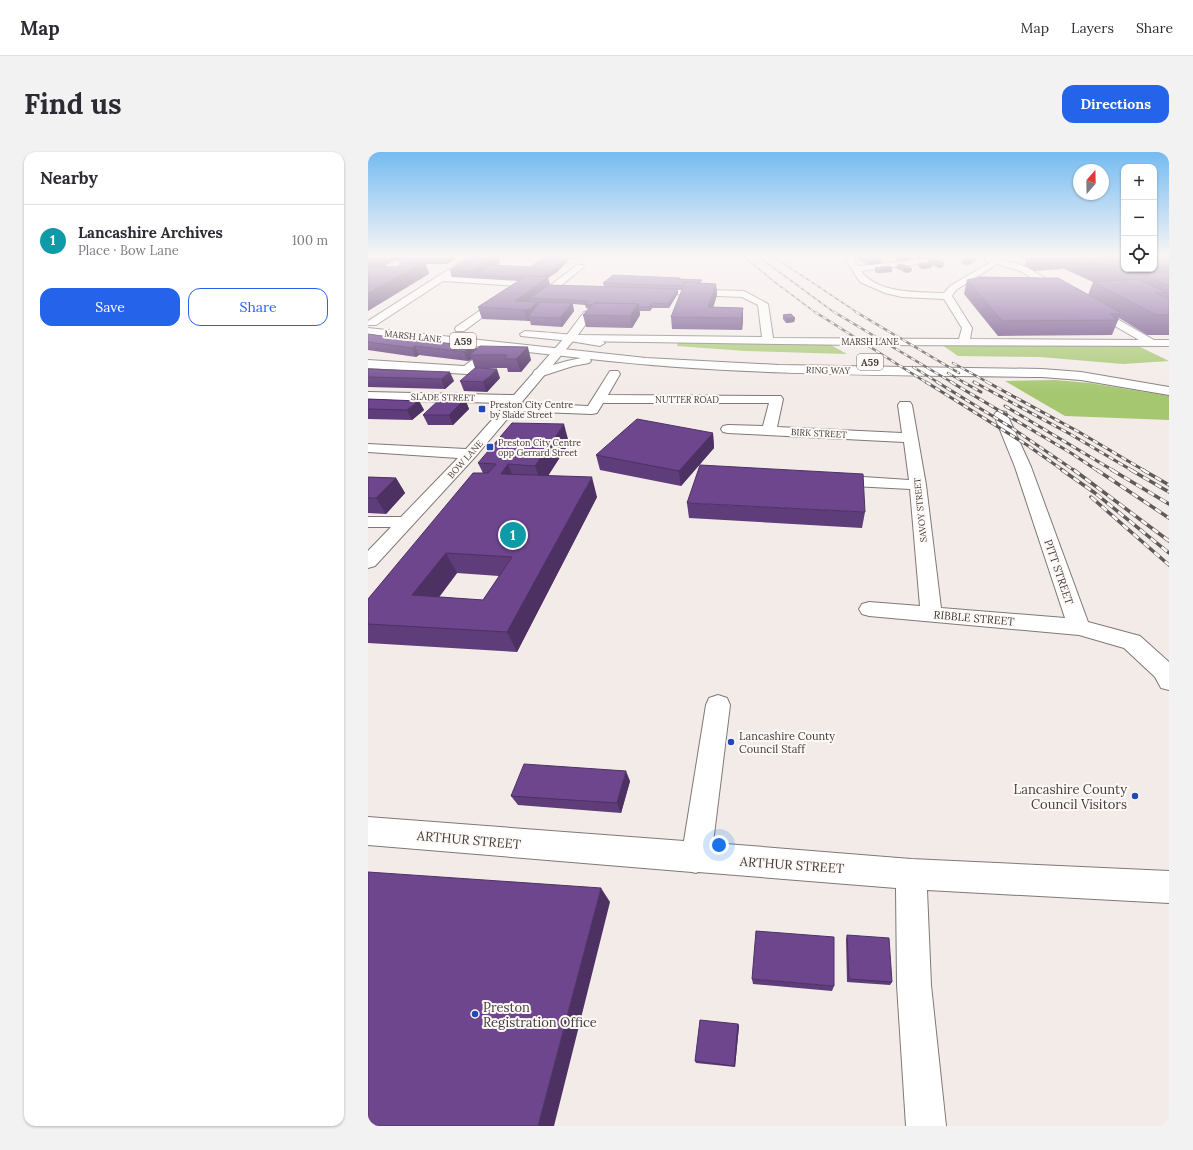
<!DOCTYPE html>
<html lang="en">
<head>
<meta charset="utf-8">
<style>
  body { margin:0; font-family:Lora,serif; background:#f2f2f3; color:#2b2b33 }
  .controls { position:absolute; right:12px; top:12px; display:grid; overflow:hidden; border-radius:8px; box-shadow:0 1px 3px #0004 }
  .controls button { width:36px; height:36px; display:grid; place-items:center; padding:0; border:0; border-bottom:1px solid #e1e1e2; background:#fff; color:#2b2b33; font:20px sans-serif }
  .compass { position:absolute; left:705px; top:12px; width:36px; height:36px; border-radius:50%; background:#fff; box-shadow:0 1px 3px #0004; rotate:20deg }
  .you { position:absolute; left:351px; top:693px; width:14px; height:14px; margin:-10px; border:3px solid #fff; border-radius:50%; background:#1a73e8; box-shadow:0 0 0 6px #1a73e833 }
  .badge { display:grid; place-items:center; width:26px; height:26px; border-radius:50%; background:#2563eb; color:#fff; font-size:13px; font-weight:700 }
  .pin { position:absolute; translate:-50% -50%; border:2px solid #fff; box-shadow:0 1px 4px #0006 }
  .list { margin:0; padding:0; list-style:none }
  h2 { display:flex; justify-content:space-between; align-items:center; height:52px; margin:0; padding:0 16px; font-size:17px }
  h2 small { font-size:13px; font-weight:400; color:#7c7c81 }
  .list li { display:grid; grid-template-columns:26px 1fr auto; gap:12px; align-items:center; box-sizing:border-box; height:72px; padding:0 16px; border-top:1px solid #e1e1e2 }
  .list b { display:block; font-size:15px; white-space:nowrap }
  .list p { margin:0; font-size:13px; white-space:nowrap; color:#7c7c81 }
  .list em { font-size:13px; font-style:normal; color:#7c7c81 }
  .actions { display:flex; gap:8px; padding:12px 16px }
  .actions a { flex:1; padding:9px 0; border:1px solid #2563eb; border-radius:12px; text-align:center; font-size:14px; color:#2563eb }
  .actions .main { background:#2563eb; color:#fff }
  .icon { flex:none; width:22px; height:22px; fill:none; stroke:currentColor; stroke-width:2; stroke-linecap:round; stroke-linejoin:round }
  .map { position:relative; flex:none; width:801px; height:974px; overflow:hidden; border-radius:12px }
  header { display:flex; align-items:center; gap:24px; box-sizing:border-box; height:56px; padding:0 20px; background:#fff; border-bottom:1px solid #e1e1e2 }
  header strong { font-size:19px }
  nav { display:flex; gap:22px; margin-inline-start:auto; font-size:14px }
  .intro { display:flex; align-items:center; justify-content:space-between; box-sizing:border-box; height:96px; padding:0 24px }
  h1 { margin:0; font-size:28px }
  .button { padding:10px 18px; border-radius:12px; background:#2563eb; color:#fff; font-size:14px; font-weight:700 }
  main { display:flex; gap:24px; padding:0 24px }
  aside { flex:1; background:#fff; border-radius:12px; box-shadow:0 1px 3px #0004 }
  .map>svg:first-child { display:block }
  .forest { fill:#a5c770 }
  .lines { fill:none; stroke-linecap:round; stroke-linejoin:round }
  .minor-casing { stroke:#7f7876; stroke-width:2 }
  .highway-casing { stroke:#7f7876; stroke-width:2 }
  .minor { fill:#fff; fill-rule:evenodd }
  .highway { fill:#fff; fill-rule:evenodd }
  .rail-far3-casing { stroke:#5f5b5a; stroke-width:1.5 }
  .rail-far2-casing { stroke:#5f5b5a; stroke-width:2.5 }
  .rail-far1-casing { stroke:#5f5b5a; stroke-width:3 }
  .rail-casing { stroke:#5f5b5a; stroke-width:3.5 }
  .rail-far3 { stroke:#fef9f7; stroke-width:1; stroke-dasharray:3.5; stroke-linecap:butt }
  .rail-far2 { stroke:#fef9f7; stroke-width:1.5; stroke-dasharray:4.5; stroke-linecap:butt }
  .rail-far1 { stroke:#fef9f7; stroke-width:2; stroke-dasharray:5.5; stroke-linecap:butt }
  .rail { stroke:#fef9f7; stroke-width:2.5; stroke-dasharray:7; stroke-linecap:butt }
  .wall { fill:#5f3c7a; fill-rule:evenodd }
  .shaded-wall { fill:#4d3163 }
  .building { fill:#6e468e; stroke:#4d3163; fill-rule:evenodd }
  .poi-dot { fill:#2249b7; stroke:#fef9f7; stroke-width:1.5 }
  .labels { text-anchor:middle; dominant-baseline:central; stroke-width:4; stroke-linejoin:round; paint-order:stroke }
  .far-street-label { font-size:9px; fill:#3f3c3b; stroke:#fef9f7 }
  .far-poi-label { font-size:9px; fill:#3f3c3b; stroke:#fef9f7; text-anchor:start }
  .shield { fill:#fef9f7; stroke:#787573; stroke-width:1 }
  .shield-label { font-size:10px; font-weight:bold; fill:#3f3c3b }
  .street-label { font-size:11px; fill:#3f3c3b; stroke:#fef9f7 }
  .poi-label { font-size:11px; fill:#3f3c3b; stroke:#fef9f7; text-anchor:start }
  .near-poi-label { font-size:13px; fill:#3f3c3b; stroke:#fef9f7; text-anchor:end }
  .near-street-label { font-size:13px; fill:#3f3c3b; stroke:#fef9f7 }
</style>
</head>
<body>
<header>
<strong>Map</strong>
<nav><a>Map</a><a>Layers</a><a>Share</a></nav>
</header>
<div class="intro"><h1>Find us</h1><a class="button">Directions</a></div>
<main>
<aside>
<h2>Nearby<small></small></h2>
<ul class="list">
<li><span class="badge" style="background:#0f9aa8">1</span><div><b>Lancashire Archives</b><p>Place · Bow Lane</p></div><em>100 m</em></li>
</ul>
<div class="actions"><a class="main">Save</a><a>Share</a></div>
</aside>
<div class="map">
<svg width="801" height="974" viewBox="0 0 801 974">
  <rect width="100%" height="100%" fill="#f3ebe8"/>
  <!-- forest -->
  <g class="forest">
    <polygon points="310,189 463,193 479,202 377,199 309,194"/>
    <polygon points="766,192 801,209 755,212 672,205 590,204 574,193"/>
    <polygon points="687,228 722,231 801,244 801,268 697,264 637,229"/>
  </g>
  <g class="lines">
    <defs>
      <g id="minor">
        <polygon points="100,105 110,105 82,124 177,130 181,133 177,136 75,129 8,173 0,173 0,169"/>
        <path d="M479 105H491L486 108 490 114 577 105 567 110 493 119C509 142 551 140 576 141L582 134 621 111 615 105H624L627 107 648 111 658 115 786 188H801V194L491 193 205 189 153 251 220 254 242 219H250L252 222 240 243 413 244 415 247 409 275 534 281 530 253 532 250H542L544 253 558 333 573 456 697 466 647 315 626 263 628 260 633 259 638 260 663 315 720 470 772 484 801 510V538L793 536 787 525 756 496 711 483 501 464 494 462 491 457 494 452 501 450 552 454 542 337 465 333 459 331 457 328 459 325 465 323 541 328 536 290 360 281 355 280 353 277 355 274 360 273 395 274 401 251H235L229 261 224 262 146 259 107 305 7 414 0 416V399L23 375H0V365H33L90 306 0 300V292L98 297 139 251 0 248V240L146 243 198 184 216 160 220 159 225 162 210 183 394 185 390 153 374 145 278 141 276 139 281 136 376 139 400 152 405 186 591 187 594 176 576 147 534 145 517 141 492 130 477 107ZM629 112 652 119 771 188 602 187 604 176 584 144 588 138Z"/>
        <polygon points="209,113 215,113 216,115 190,136 184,136 183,134 184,132"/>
        <polygon points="136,142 139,143 141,145 139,147 96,179 88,179 87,177 88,175"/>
        <polygon points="129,192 133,193 135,195 133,197 103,221 99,222 0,216 0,208 96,214 125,193"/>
        <polygon points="350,543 359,546 362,553 345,691 543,707 801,719 801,751 559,738 563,833 578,974 538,974 529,833 528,736 330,720 328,721 324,720 0,693 0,665 316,689 338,553 341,546"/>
      </g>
      <g id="highway">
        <path d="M0 176 278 206 411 213 674 217 713 220 801 235V243L713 228 674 225C523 223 372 224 222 207L223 209 221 211 205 214 171 225 167 224 165 221 167 218 199 209 213 206 0 182Z"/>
        <path d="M157 179C170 180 231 183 237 191L232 194 202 189 153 184 152 182Z"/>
      </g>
    </defs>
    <!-- minor casing -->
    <use href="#minor" class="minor-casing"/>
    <!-- highway casing -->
    <use href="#highway" class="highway-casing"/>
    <!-- minor -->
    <use href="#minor" class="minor"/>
    <!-- highway -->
    <use href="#highway" class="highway"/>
    <defs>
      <g id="rail-far3">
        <polyline points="377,105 404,128 448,161"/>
        <polyline points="391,105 467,161"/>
        <polyline points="406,105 490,161"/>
      </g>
      <g id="rail-far2">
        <polyline points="447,160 559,231"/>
        <polyline points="466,160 585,231"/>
        <polyline points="488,160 591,221"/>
        <polyline points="585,211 621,231"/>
        <polyline points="545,215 571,231"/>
        <polyline points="580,221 597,231"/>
        <polyline points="606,230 607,231"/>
      </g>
      <g id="rail-far1">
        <polyline points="558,230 659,293 696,319"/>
        <polyline points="569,230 644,276 707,319"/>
        <polyline points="583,230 703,301 730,319"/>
        <polyline points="595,230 613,240"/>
        <polyline points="606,230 702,282 765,319"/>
        <polyline points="619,230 711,280 777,319"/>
        <polyline points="637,254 746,319"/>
      </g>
      <g id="rail">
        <polyline points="694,318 727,341 801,401"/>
        <polyline points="706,318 801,389"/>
        <polyline points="729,318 801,366"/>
        <polyline points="744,318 801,352"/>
        <polyline points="763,318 801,340"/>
        <polyline points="775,318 801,333"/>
        <polyline points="723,345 801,413"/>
      </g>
    </defs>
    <!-- rail-far3 casing -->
    <use href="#rail-far3" class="rail-far3-casing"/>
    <!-- rail-far2 casing -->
    <use href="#rail-far2" class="rail-far2-casing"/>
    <!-- rail-far1 casing -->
    <use href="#rail-far1" class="rail-far1-casing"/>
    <!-- rail casing -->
    <use href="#rail" class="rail-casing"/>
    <!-- rail-far3 -->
    <use href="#rail-far3" class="rail-far3"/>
    <!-- rail-far2 -->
    <use href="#rail-far2" class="rail-far2"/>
    <!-- rail-far1 -->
    <use href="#rail-far1" class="rail-far1"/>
    <!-- rail -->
    <use href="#rail" class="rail"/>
  </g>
  <!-- wall -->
  <g class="wall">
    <polygon points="0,105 90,105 79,112 58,112 61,122 28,115 35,112 31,111 29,107 16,114 0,114"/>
    <polygon points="102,105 130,105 132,111 128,113 163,115 175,105 211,105 209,107 202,107 189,120 180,126 182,133 236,134 235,131 312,126 312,127 334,131 348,132 349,143 345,155 375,156 375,168 374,178 304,177 303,165 314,138 310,138 310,141 301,156 284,156 282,159 272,159 272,163 264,176 218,175 215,163 221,157 218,156 217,153 205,152 206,159 194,175 163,173 162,169 114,167 110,155 151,129 84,125 82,118"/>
    <polygon points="491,105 509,105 514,108 513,111 501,113 491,108"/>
    <polygon points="528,105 542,105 541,108 531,109 527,107"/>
    <polygon points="596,105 607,105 608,106 607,110 605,110 604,111 600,113 593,112 594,109 598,107"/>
    <polygon points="655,105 756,105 756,117 786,117 786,105 801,105 801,183 779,183 751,166 744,183 630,184 596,142 599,128 720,143 725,130 694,116 694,117 666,119 657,114 658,107"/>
    <polygon points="566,107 575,115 570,116 564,113 563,116 554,117 550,115 551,111 560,111 560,108"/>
    <polygon points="534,112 543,120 538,121 528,116 529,113"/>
    <polygon points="507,116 524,116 524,120 510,121 507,120"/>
    <polygon points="415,163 427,166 426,170 418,171 415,167"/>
    <polygon points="0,182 109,197 163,208 153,220 140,220 139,216 107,216 104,207 100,209 51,203 48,205 0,198"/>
    <polygon points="0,217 86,229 77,237 0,235"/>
    <polygon points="132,226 119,240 96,239 92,229"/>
    <polygon points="0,247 51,249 56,258 44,268 0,267"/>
    <polygon points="97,247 101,257 85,273 60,273 55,263"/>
    <polygon points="345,281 346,296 313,334 232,318 228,303"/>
    <path d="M201 291 180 324 229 345 149 500 0 491V447L115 321 110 311ZM89 421 131 424 115 448 71 445Z"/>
    <polygon points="0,325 28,326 37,341 18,362 0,361"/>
    <polygon points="319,351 497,360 494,376 321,366"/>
    <polygon points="262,629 253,661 150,653 143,644"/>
    <polygon points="479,783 524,830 522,833 479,830 478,787"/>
    <polygon points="384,827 466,834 464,839 385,832"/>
    <polygon points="370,872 371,874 367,915 328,911 327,909"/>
  </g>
  <!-- shaded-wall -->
  <g class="shaded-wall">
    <polygon points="12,105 29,105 29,107 16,114"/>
    <polygon points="77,105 90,105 79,112"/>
    <polygon points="128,105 130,105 132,111 113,123 106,123 105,119"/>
    <polygon points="199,105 201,105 202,107 189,120 180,126 183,136 162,146 163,150 147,149 173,126"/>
    <polygon points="532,105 542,105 541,108 531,109"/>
    <rect x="551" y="105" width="5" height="2"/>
    <polygon points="605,107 604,111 600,113 601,110"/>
    <polygon points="514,108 513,111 501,113 501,109"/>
    <polygon points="57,109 61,122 0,159 0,141"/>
    <polygon points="576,111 575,115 570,116 570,112"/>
    <polygon points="554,113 564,113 563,116 554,117"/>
    <polygon points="524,116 524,120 510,121 511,118"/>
    <polygon points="538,117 544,117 543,120 538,121"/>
    <polygon points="348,132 349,143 342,166 340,155"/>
    <polygon points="310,137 310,141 301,156 300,152"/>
    <polygon points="169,150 172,161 160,165 162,169 159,169 156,158"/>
    <polygon points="204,151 206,159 194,175 192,166"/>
    <polygon points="284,151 284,156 282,159 281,155"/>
    <polygon points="270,152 272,163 264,176 262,164"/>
    <polygon points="375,156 375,168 374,178 373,166"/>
    <polygon points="419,166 427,166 426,170 418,171"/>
    <polygon points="47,194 51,203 48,205 44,196"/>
    <polygon points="108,194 111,203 102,203 104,207 100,209 96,200"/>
    <polygon points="160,195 163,208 153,220 148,207"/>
    <polygon points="129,217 132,226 119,240 115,230"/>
    <polygon points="82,220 86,229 77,237 73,227"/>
    <polygon points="97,247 101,257 85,273 81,263"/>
    <polygon points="51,249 56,258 44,268 39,258"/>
    <polygon points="196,272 201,291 174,333 167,314"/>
    <polygon points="345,281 346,296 313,334 311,319"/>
    <polygon points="140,312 147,331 133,322"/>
    <polygon points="224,325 229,345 149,500 139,480"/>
    <polygon points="28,326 37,341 18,362 8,346"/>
    <polygon points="78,401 89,421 57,464 44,443"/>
    <polygon points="258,619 262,629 253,661 249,651"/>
    <polygon points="233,736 242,750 186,974 170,974"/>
    <polygon points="370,872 371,874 367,915 366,914"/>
  </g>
  <!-- building -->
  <g class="building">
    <polygon points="102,105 128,105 105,119 82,118"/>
    <polygon points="175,105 199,105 188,116 174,125 158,124 157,125 106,123 124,113 163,115"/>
    <polygon points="493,105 509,105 514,108 501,109"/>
    <polygon points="601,105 607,105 608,106 602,106"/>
    <polygon points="713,105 756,105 756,117 772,117 755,118 744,113 732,113"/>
    <rect x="786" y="105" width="15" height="9"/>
    <polygon points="598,106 605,107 601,110 594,109"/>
    <polygon points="566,107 576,111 570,112 560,108"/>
    <polygon points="41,109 57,109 0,141 0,114 28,115"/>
    <polygon points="551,111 561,111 564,113 554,113"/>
    <polygon points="534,112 544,117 538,117 529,113"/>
    <polygon points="521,114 524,116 511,118 507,116"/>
    <polygon points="801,120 801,134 771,121"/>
    <polygon points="245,123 312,126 310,127 334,128 331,131 317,130 315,134 235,131"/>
    <polygon points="158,124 180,125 147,149 169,150 163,157 156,158 110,155"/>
    <polygon points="612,125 669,126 670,126 610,126"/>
    <polygon points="608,126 690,126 752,160 752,162 742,162 750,168 634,169 599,128"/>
    <polygon points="768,127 799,140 787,141 801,147 801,163 788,163 725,130"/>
    <polygon points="317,130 348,132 340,155 375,156 373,166 303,165"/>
    <polygon points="181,133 310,137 300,152 284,151 281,155 271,155 270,152 226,151 225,153 217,152 221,149 162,146"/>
    <polygon points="172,150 204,151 192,166 160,165"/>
    <polygon points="226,151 270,152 262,164 215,163"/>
    <polygon points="423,162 427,166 419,166 415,163"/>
    <polygon points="0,182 34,187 108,194 96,200 47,194 44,196 0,190"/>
    <polygon points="112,194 160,195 148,207 136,207 139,203 102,203"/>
    <polygon points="107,216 129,217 115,230 92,229"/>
    <polygon points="0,217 82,220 73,227 0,225"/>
    <polygon points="73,246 97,247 81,263 55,263"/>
    <polygon points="0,247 51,249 39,258 0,257"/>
    <polygon points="269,267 345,281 311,319 228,303"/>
    <path d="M144 271 196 272 167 314 140 312 133 322 224 325 139 480 0 472V447L105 321H120L128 312 110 311ZM78 401 144 405 115 448 44 443Z"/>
    <polygon points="332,313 495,322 497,360 319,351"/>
    <polygon points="0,325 28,326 8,346 0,346"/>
    <polygon points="156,612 258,619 249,651 143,644"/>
    <polygon points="0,720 233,736 170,974 0,974"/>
    <polygon points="388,779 466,785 466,834 384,827"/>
    <polygon points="479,783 521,786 524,830 481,827"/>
    <polygon points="332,868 370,872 366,914 327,909"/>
  </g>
  <!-- sky -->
  <linearGradient id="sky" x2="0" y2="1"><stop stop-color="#75bbf1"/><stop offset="0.43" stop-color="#faf6f5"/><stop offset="1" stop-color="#faf6f5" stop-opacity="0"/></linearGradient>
  <rect width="801" height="242" fill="url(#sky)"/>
  <!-- markers -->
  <g class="poi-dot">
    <rect x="110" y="253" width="8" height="8" rx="2"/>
    <rect x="118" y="291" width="8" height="8" rx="2"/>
    <circle cx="363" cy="590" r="4"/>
    <circle cx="767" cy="644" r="4"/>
    <circle cx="107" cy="862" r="4"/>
  </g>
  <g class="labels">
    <!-- far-street labels -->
    <g class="far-street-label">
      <text transform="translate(45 184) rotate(6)">MARSH LANE</text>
      <text x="502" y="189">MARSH LANE</text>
      <text transform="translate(460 218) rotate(1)">RING WAY</text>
      <text transform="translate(75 245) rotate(1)">SLADE STREET</text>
      <text x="319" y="247">NUTTER ROAD</text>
      <text transform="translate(451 281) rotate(3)">BIRK STREET</text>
      <text transform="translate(97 307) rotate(-48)">BOW LANE</text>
      <text transform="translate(552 358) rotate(-96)">SAVOY STREET</text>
    </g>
    <!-- far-poi labels -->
    <g class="far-poi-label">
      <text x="122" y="252">Preston City Centre<tspan x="122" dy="10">by Slade Street</tspan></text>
      <text x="130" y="290">Preston City Centre<tspan x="130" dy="10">opp Gerrard Street</tspan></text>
    </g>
    <!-- shield labels -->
    <g class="shield">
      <rect x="82" y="181" width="26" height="16" rx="3"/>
      <rect x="489" y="202" width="26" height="16" rx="3"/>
    </g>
    <g class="shield-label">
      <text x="95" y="189">A59</text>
      <text x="502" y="210">A59</text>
    </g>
    <!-- street labels -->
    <g class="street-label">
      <text transform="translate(691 420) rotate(71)">PITT STREET</text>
      <text transform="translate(606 466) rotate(5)">RIBBLE STREET</text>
    </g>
    <!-- poi labels -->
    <g class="poi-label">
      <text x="371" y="584">Lancashire County<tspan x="371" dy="13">Council Staff</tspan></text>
    </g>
    <!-- near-poi labels -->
    <g class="near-poi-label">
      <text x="759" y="637">Lancashire County<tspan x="759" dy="15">Council Visitors</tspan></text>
      <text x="115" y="855" text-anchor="start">Preston<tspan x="115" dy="15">Registration Office</tspan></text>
    </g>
    <!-- near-street labels -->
    <g class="near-street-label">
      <text transform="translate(101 688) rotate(5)">ARTHUR STREET</text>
      <text transform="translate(424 713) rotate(4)">ARTHUR STREET</text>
    </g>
  </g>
</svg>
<div class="controls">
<button>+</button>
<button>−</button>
<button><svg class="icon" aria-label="locate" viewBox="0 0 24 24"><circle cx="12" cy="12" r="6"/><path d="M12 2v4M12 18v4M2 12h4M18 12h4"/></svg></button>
</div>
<svg class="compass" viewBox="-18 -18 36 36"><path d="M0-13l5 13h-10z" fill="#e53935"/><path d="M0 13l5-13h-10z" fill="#7c7c81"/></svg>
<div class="you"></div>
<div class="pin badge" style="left:145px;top:383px;background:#0f9aa8">1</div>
</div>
</main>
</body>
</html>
